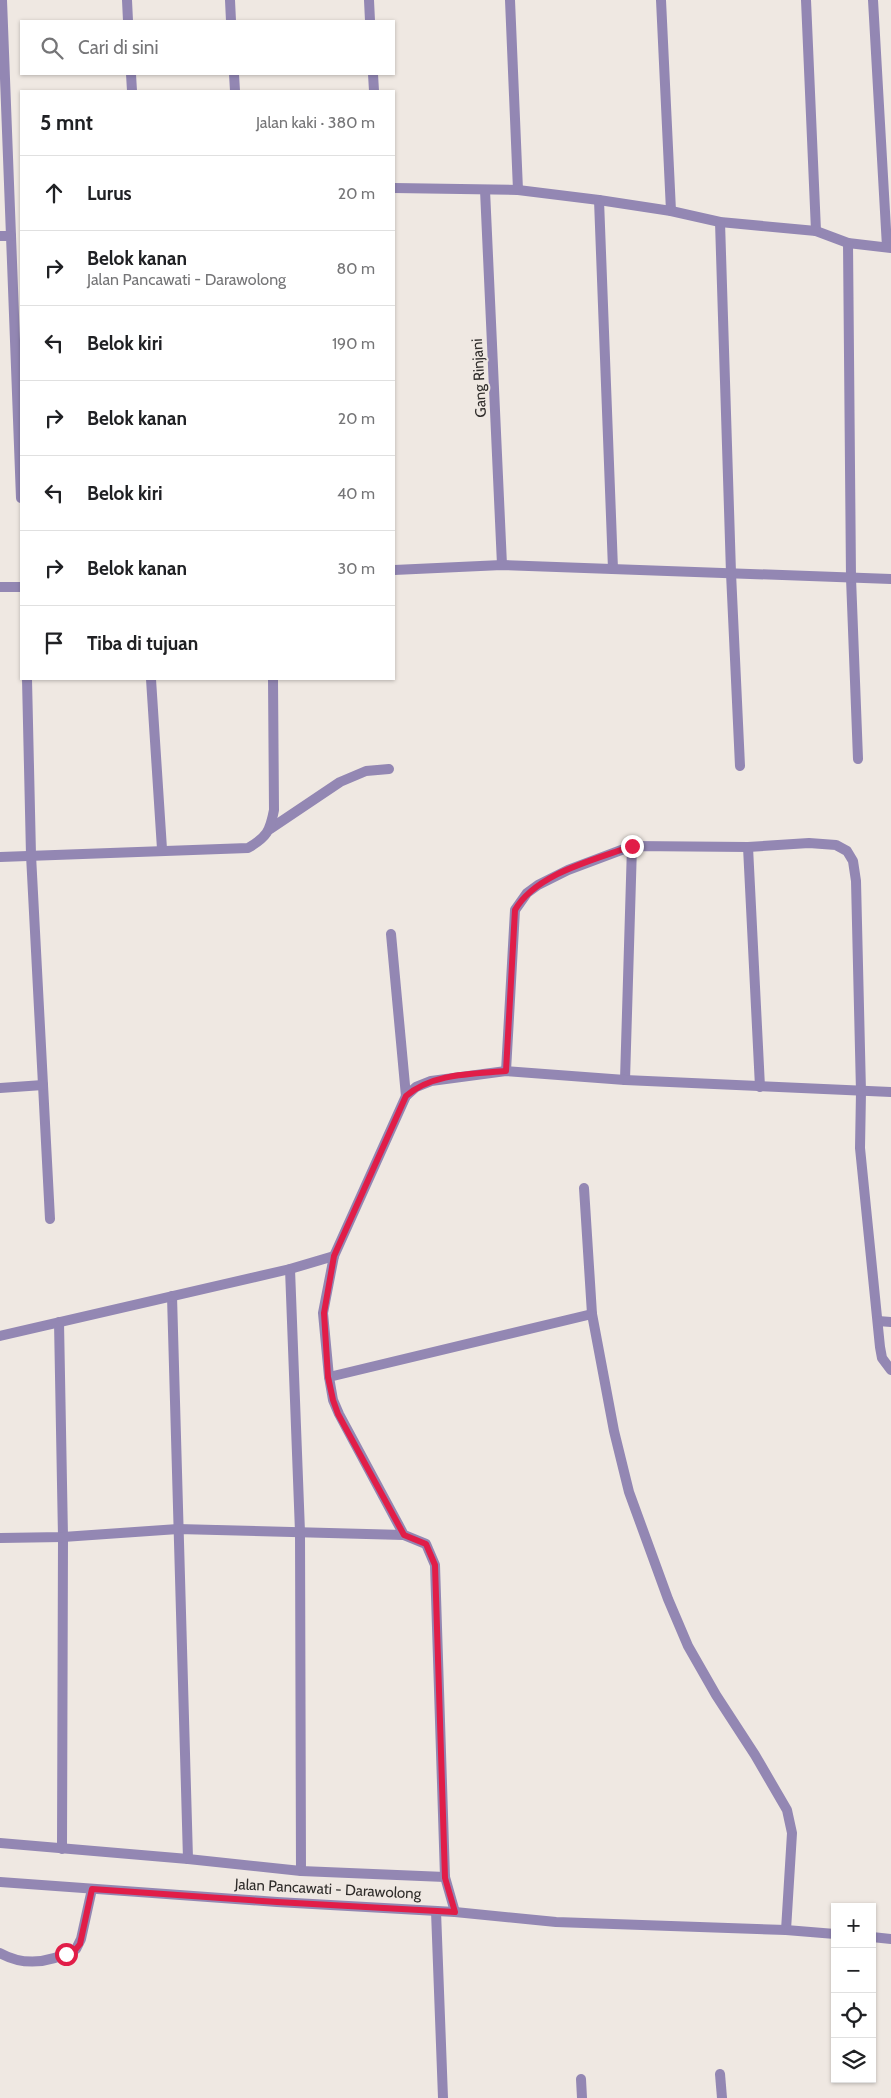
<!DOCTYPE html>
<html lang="id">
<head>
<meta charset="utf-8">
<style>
  body { margin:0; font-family:Cabin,sans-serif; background:#f6f6f6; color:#202124 }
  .controls { position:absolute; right:15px; bottom:15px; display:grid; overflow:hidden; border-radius:0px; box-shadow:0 1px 4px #0004 }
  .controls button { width:45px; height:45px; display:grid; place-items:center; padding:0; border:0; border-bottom:1px solid #e0e0e0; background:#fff; color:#202124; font:25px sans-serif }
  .stop { position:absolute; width:15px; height:15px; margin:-11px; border:4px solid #e11d48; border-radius:50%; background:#fff }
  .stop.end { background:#e11d48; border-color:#fff; box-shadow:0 1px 5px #0008 }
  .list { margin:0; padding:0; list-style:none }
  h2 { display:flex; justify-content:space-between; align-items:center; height:65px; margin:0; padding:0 20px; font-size:21px }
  h2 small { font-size:16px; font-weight:400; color:#757577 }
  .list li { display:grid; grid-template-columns:32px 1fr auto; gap:15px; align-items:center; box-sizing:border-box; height:75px; padding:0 20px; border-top:1px solid #e0e0e0 }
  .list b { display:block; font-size:19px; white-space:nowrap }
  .list p { margin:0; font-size:16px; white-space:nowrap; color:#757577 }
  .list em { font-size:16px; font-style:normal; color:#757577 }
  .icon { flex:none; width:28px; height:28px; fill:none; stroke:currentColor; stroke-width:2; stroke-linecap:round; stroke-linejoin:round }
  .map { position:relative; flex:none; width:891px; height:2098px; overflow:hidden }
  .search { position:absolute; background:#fff; box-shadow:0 1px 4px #0004; left:20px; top:20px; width:375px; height:55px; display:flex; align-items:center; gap:12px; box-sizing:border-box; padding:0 18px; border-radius:0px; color:#757577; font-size:19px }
  .panel { position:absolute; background:#fff; box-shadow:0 1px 4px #0004; left:20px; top:90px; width:375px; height:590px; border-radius:0px }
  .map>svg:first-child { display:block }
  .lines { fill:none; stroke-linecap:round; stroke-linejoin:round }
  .service { stroke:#9387b3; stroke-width:10 }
  .minor { stroke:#9387b3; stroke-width:10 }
  .tertiary { stroke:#9387b3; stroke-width:10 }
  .route { stroke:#e11d48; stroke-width:6 }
  .labels { text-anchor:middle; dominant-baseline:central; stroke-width:4; stroke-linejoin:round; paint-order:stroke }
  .street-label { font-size:15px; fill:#2f2c2a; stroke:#efe8e2 }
</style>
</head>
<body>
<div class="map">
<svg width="891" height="2098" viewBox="0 0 891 2098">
  <rect width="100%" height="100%" fill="#efe8e2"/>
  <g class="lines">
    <!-- service -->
    <g class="service">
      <polyline points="270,829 340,782 366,771 389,769"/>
      <path d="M0 1953C25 1967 52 1962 76 1949L81 1939 92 1889"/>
    </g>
    <!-- minor -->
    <g class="minor">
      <polyline points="2,0 21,498"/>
      <polyline points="127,0 128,21"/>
      <polyline points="230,0 231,21"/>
      <polyline points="369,0 370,21"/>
      <polyline points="510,0 518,190"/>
      <polyline points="661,0 671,211"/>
      <polyline points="806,0 816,231"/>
      <polyline points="873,0 887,247"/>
      <polyline points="131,74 132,91"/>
      <polyline points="234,74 235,91"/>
      <polyline points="373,74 374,91"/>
      <polyline points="394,188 518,190 599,200 671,211 720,222 816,231 848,243 891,248"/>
      <polyline points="485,190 502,565"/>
      <polyline points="599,200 613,569"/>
      <polyline points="720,222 731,573 740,766"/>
      <polyline points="0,236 11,236"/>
      <polyline points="848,243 851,578 858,759"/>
      <polyline points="394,570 502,565 891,579"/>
      <polyline points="0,587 21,587"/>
      <polyline points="27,679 31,855 50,1219"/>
      <polyline points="151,679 162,849"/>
      <polyline points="748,847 760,1087"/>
      <path d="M0 857 248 848C267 837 270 831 274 810L273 679"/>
      <polyline points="391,934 406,1096"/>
      <polyline points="506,1071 515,910 527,893 538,885 568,870 632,846 748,847 809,843 836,845 847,851 853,861 856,881 861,1092 860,1148 880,1347 882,1358 891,1370"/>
      <polyline points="625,1080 632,846"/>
      <polyline points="0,1088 43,1085"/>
      <polyline points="584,1188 592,1314 614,1431 629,1492 668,1599 688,1646 716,1695 755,1755 787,1810 792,1833 786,1930"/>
      <polyline points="290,1269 300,1532 301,1871"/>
      <polyline points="172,1296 188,1859"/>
      <polyline points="878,1321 891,1322"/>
      <polyline points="59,1322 63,1537 62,1849"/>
      <polyline points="0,1336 290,1269 334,1256"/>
      <polyline points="329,1377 592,1314"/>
      <polyline points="0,1538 63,1537 178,1529 404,1535"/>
      <polyline points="0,1843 188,1859 301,1871 445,1877"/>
      <polyline points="436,1911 443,2098"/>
      <polyline points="455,1912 445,1877 435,1565 426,1544 404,1535 339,1414 333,1400 329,1377 323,1313 334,1256 406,1096 416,1087 431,1081 506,1071 625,1080 891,1092"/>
      <polyline points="720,2074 722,2098"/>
      <polyline points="581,2079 582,2098"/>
    </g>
    <!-- tertiary -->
    <g class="tertiary">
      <polyline points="0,1882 277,1902 455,1912 556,1922 786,1930 835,1934"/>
      <polyline points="872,1937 891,1939"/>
    </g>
  </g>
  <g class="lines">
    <!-- route -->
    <path class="route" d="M66 1954 76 1949 80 1944 92 1889 277 1902 455 1912 445 1878 435 1565 426 1544 404 1535 338 1414 333 1400 328 1377 324 1313 334 1256 406 1096C432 1073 473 1074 506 1071L515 910C536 873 595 860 632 846"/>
  </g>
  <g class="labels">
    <!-- street labels -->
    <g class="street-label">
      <text transform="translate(479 378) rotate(-93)">Gang Rinjani</text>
      <text transform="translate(328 1889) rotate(3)">Jalan Pancawati - Darawolong</text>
    </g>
  </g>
</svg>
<div class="controls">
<button>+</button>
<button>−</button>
<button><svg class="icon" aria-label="locate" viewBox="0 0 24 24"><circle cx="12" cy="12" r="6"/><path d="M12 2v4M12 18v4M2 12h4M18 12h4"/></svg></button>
<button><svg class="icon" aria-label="layers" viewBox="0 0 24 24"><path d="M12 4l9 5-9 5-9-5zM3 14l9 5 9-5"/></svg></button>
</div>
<div class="stop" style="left:66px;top:1954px"></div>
<div class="stop end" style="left:632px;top:846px"></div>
<div class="search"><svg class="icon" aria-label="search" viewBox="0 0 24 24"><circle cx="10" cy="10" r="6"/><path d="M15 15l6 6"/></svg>Cari di sini</div>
<section class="panel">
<h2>5 mnt<small>Jalan kaki · 380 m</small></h2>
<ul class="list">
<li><svg class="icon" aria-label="ahead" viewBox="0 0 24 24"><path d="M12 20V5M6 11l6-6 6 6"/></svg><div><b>Lurus</b></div><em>20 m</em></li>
<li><svg class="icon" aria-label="right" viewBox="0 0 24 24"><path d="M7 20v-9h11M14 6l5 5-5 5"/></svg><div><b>Belok kanan</b><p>Jalan Pancawati - Darawolong</p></div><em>80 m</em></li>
<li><svg class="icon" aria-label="left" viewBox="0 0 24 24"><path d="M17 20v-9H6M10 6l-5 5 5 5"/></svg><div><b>Belok kiri</b></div><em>190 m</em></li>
<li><svg class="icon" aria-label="right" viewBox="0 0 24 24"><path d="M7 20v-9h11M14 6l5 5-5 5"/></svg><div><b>Belok kanan</b></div><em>20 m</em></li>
<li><svg class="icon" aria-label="left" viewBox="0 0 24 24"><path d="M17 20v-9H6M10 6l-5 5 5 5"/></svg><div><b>Belok kiri</b></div><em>40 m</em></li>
<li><svg class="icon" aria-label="right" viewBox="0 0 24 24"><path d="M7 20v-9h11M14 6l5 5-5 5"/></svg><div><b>Belok kanan</b></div><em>30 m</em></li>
<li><svg class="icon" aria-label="arrive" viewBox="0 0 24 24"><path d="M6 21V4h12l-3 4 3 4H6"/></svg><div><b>Tiba di tujuan</b></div></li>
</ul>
</section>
</div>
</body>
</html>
